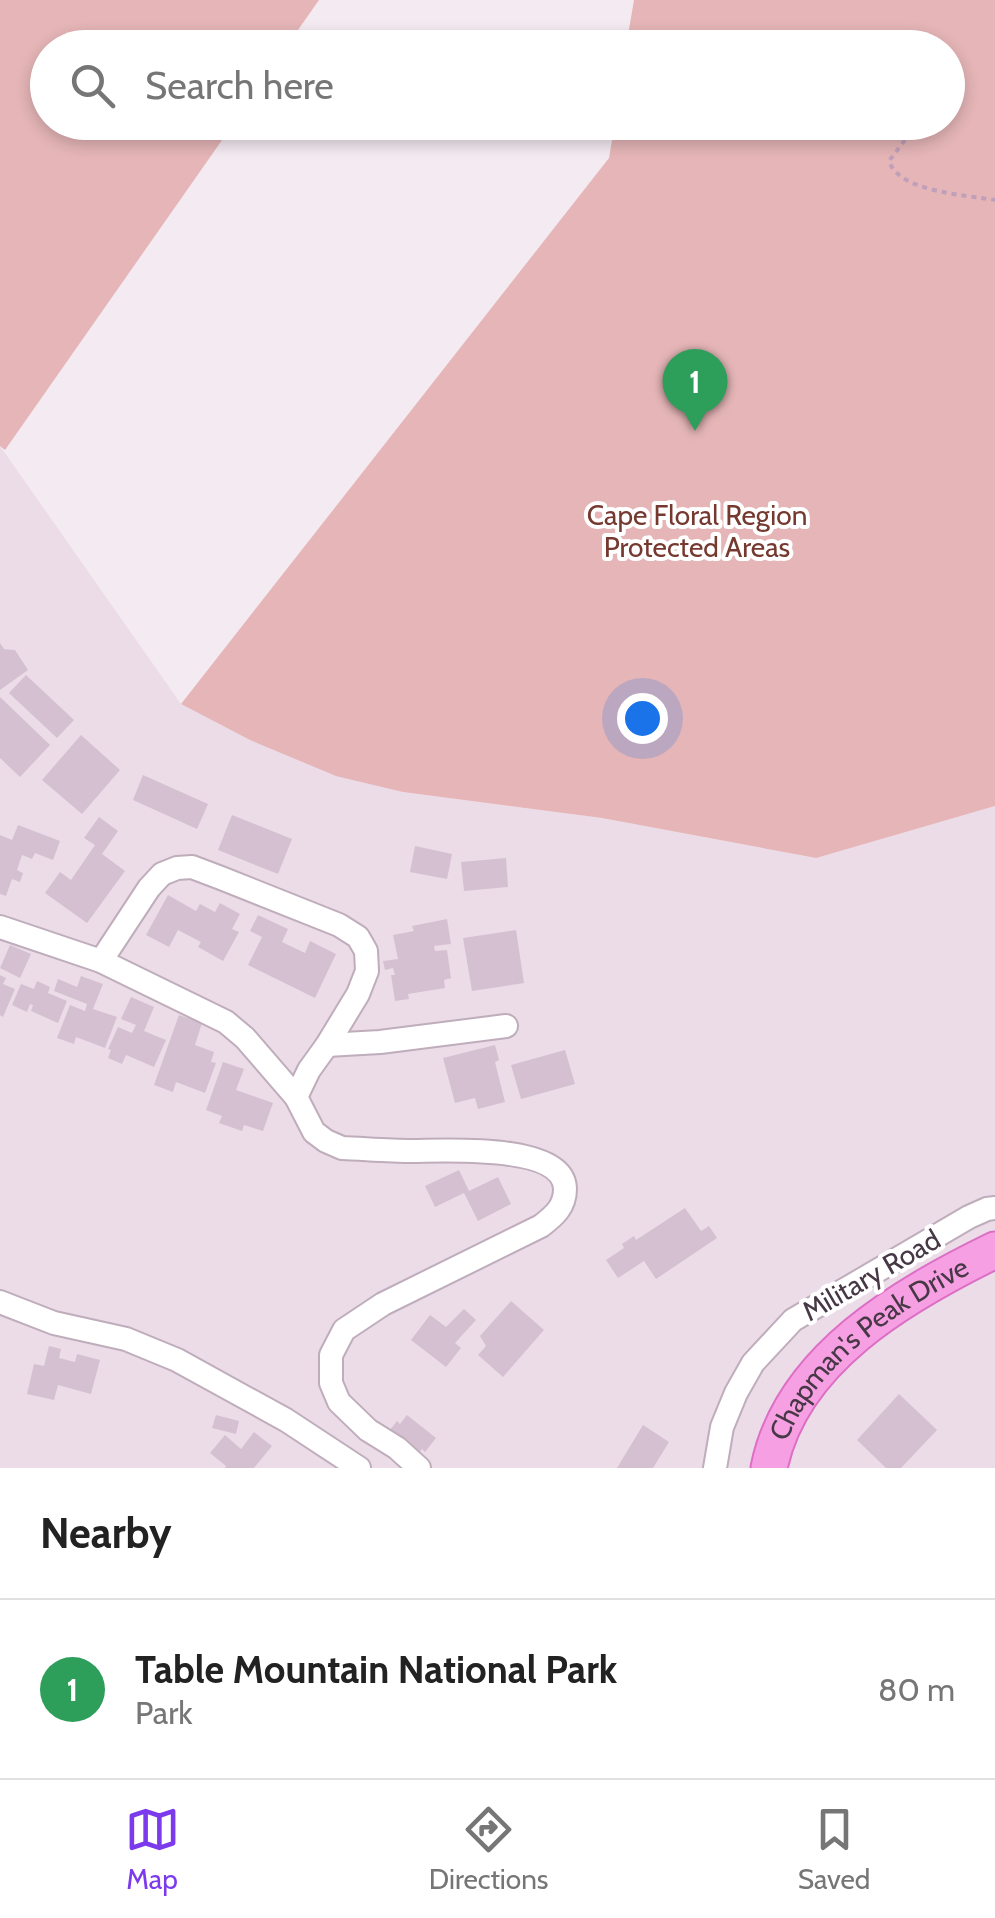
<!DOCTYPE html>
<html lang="en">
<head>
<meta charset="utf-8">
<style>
  body { margin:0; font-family:Cabin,sans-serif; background:#f6f6f6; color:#222 }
  .you { position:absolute; left:642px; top:718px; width:35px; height:35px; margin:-25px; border:8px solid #fff; border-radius:50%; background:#1a73e8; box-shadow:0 0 0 15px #1a73e833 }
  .badge { display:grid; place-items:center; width:65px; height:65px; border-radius:50%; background:#7c3aed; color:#fff; font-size:32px; font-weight:700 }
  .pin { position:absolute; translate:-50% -82px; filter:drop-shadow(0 2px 5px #0008) }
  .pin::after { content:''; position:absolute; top:52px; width:35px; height:30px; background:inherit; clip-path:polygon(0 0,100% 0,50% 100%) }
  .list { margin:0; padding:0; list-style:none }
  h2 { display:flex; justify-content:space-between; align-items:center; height:130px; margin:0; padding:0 40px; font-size:42px }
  h2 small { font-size:32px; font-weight:400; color:#767676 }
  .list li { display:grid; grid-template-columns:65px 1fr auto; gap:30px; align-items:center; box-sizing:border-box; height:180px; padding:0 40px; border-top:2px solid #e0e0e0 }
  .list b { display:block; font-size:38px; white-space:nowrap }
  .list p { margin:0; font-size:32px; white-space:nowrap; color:#767676 }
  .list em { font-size:32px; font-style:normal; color:#767676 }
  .icon { flex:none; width:55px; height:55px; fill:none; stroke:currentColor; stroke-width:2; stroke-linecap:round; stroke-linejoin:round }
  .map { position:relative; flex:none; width:995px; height:1468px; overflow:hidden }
  .search { position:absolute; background:#fff; box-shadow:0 5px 15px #0003; left:30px; right:30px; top:30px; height:110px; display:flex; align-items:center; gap:25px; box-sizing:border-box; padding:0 35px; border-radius:55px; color:#767676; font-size:38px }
  .sheet { height:310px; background:#fff }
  nav { display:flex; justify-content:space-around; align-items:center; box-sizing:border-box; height:140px; border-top:2px solid #e0e0e0; background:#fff; font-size:28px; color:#767676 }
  nav a { display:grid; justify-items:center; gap:5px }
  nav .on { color:#7c3aed }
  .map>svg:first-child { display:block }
  .residential { fill:#ebdce8 }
  .park { fill:#e5b5b7 }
  .building { fill:#d5c0d2 }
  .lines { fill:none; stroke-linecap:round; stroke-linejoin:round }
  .minor-casing { stroke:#bfadbb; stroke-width:26 }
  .primary-casing { stroke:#dc6fc5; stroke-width:39 }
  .path { stroke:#bf9fba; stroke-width:4; stroke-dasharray:5 5; stroke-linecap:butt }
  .minor { stroke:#fff; stroke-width:22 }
  .primary { stroke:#f79fe3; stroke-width:35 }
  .labels { text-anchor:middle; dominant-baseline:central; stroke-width:8; stroke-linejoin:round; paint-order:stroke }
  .park-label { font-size:28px; fill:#75392f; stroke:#fff }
  .street-label { font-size:28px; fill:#473845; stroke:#fff }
</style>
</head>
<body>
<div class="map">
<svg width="995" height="1468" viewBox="0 0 995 1468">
  <rect width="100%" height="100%" fill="#f4eaf2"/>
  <!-- residential -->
  <polygon class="residential" points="0,446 181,704 250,740 403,792 602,818 815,858 995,806 995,1468 0,1468"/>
  <!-- park -->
  <g class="park">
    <polygon points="0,0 319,0 286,47 48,48 48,122 234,123 5,450 0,446"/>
    <polygon points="634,0 995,0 995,806 816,858 602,818 403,792 336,776 250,740 181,704 609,158 615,123 948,122 948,48 626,47"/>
  </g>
  <!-- building -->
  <g class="building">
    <polygon points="0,643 4,649 15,650 28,670 0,690"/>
    <polygon points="26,675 74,720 57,738 9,693"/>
    <polygon points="0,697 50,745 20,777 0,758"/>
    <polygon points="81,735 120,770 82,814 42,780"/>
    <polygon points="143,775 208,804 197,829 133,800"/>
    <polygon points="232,815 292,839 278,874 218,850"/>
    <polygon points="99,817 118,831 102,854 125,871 87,923 45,893 60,872 71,880 95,845 84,838"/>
    <polygon points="18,825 60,841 53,860 35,853 32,859 22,855 17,870 23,873 20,882 12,879 6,896 0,894 0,835 12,840"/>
    <polygon points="415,846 452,854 447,879 410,872"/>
    <polygon points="506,858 508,887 464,891 461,862"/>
    <polygon points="168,895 196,911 200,904 215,912 220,903 240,914 232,929 239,932 223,961 198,947 201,942 178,930 169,947 146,935"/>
    <polygon points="258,915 288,929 282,942 305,953 310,941 336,954 315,998 248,965 262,937 250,931"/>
    <polygon points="447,919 451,944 434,946 435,951 447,950 451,978 444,980 445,988 408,994 409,999 395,1001 391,975 395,975 393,968 385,970 383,961 398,959 393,935 414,931 412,926"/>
    <polygon points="516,930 524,983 472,991 463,938"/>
    <polygon points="10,945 31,954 20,978 0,968"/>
    <polygon points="0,975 6,978 3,984 15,989 3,1017 0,1015"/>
    <polygon points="81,976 103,984 93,1009 117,1017 105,1048 76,1037 74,1044 57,1038 70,1005 85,1011 87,1004 54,991 58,979 77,987"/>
    <polygon points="37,981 50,987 48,993 67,1001 58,1023 31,1011 33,1005 30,1004 27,1012 12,1005 21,984 34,989"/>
    <polygon points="131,997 154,1007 144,1031 166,1040 154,1067 126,1055 122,1064 108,1058 111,1050 108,1049 118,1027 132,1033 136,1025 121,1019"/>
    <polygon points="179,1015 202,1023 195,1045 214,1052 211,1062 216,1063 205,1093 176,1082 173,1092 154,1085"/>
    <polygon points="495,1045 499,1060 495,1062 505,1102 478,1109 475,1098 455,1103 443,1058"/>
    <polygon points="565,1050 575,1084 521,1099 511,1065"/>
    <polygon points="223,1062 244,1069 236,1090 273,1103 263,1131 244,1125 242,1131 219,1123 222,1116 206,1110"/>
    <polygon points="459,1170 469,1191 498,1177 511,1204 478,1221 464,1193 435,1207 425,1186"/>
    <polygon points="685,1208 701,1231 709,1226 717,1238 656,1279 644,1261 618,1278 606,1260 624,1248 622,1244 634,1236 636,1240"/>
    <polygon points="511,1301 544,1330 503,1377 478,1355 486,1346 480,1336"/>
    <polygon points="464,1309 476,1320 455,1343 461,1348 446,1367 411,1340 430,1315 446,1327"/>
    <polygon points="49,1346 61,1349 59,1358 75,1362 77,1354 100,1360 91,1394 58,1385 54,1400 27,1394 34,1364 44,1366"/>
    <polygon points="899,1394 937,1430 901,1468 886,1468 857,1440"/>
    <polygon points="216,1415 239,1421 236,1434 212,1428"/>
    <polygon points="407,1415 436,1438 425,1452 422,1449 419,1453 390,1430 397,1421 400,1424"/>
    <polygon points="643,1425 669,1442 653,1468 617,1468"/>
    <polygon points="254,1432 272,1446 254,1468 225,1468 226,1466 210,1453 225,1435 241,1449"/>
  </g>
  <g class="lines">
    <defs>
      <g id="minor">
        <path d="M0 927 101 961 226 1022 245 1038 296 1097 314 1132 326 1141 342 1148C366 1149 389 1151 412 1151 444 1151 564 1143 565 1189 565 1207 554 1216 541 1226L383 1304 344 1330 331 1355V1383L339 1402 368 1430 397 1448 419 1468"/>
        <polyline points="101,961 149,888 162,874 177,868 192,867 221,878 339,925 358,937 366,951 367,971 358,994 327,1045 309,1070 296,1097"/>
        <polyline points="327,1045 380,1042 506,1026"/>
        <polyline points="0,1302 54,1323 126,1339 177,1360 286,1420 359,1468"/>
        <polyline points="715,1468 722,1427 736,1393 753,1363 793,1320 969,1217 987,1209 995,1208"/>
      </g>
      <g id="primary">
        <path id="s1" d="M769 1468C791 1359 903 1295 995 1250"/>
      </g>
    </defs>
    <!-- minor casing -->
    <use href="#minor" class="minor-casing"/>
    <!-- primary casing -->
    <use href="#primary" class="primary-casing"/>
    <!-- path -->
    <path class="path" d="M905 140 889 161C899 192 966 195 995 200"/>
    <!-- minor -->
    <use href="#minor" class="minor"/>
    <!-- primary -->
    <use href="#primary" class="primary"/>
  </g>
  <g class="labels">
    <!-- park labels -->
    <g class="park-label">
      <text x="697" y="515">Cape Floral Region<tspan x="697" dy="32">Protected Areas</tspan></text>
    </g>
    <!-- street labels -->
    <g class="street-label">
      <text transform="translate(871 1275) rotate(-30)">Military Road</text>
      <text stroke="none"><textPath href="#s1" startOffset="162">Chapman's Peak Drive</textPath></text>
    </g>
  </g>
</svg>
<div class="you"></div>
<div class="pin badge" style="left:695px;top:431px;background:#2e9e5b">1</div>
<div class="search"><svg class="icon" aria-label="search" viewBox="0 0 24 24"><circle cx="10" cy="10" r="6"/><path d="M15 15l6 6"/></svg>Search here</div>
</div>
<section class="sheet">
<h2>Nearby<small></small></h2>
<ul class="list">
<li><span class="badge" style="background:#2e9e5b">1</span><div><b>Table Mountain National Park</b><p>Park</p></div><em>80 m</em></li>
</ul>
</section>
<nav>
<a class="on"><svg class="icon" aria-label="map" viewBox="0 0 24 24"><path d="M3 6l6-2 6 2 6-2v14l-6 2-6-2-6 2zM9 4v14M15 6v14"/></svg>Map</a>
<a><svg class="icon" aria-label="directions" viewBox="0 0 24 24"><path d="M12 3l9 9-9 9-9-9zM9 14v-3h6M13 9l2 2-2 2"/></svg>Directions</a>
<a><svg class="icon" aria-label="saved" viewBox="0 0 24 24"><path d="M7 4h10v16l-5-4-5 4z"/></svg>Saved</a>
</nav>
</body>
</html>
